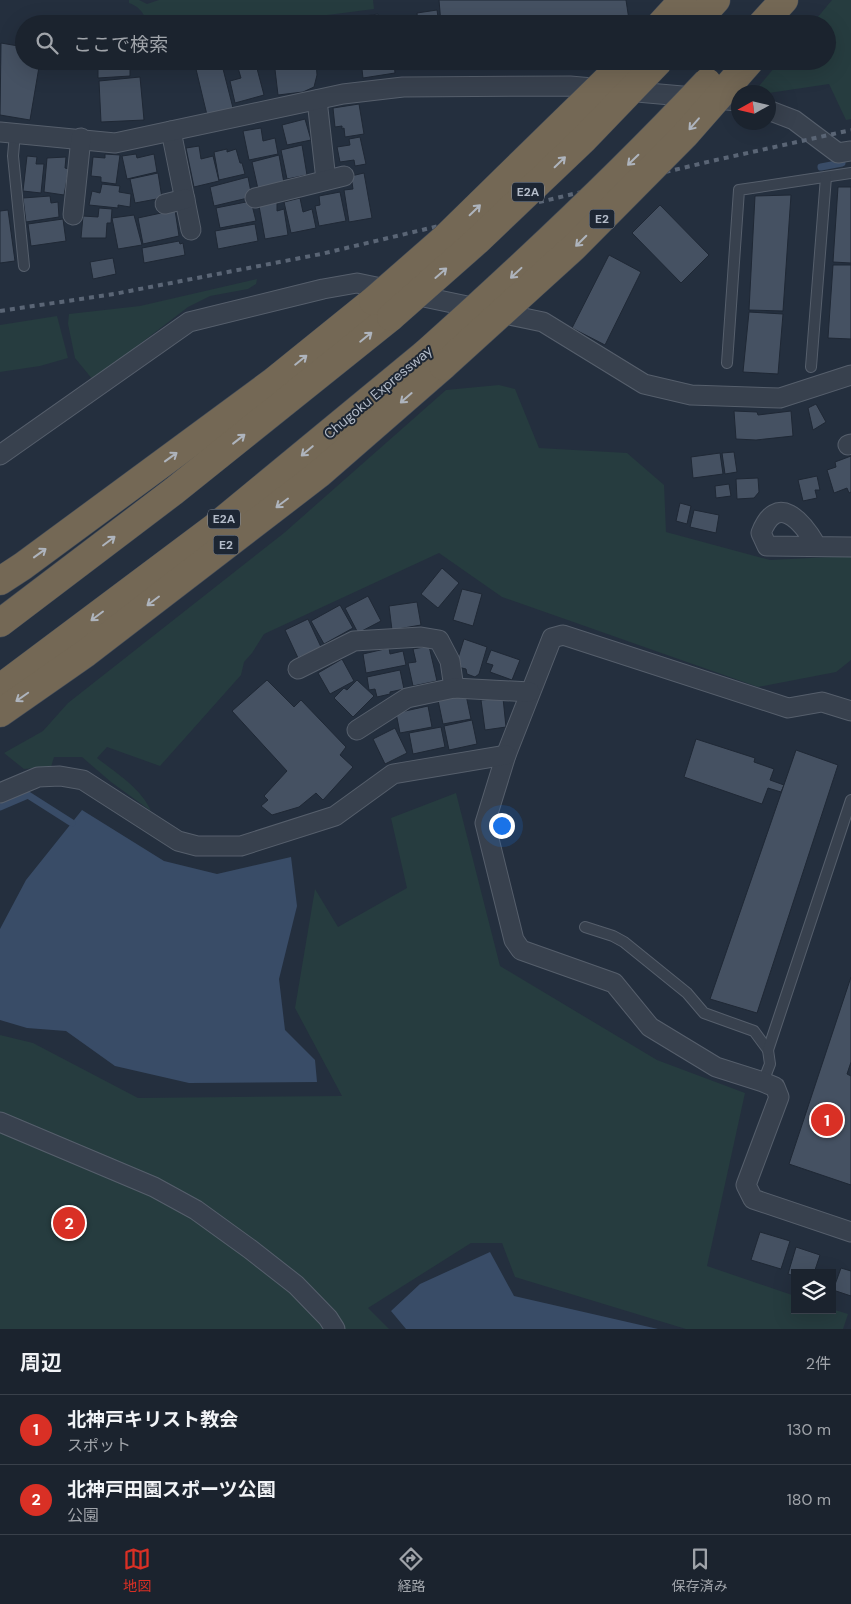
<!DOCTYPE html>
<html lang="ja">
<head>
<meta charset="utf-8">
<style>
  body { margin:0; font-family:"DM Sans","Noto Sans JP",sans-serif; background:#242b36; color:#f1f3f6 }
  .controls { position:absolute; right:15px; bottom:15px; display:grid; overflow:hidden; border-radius:0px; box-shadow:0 5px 20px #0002 }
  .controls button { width:45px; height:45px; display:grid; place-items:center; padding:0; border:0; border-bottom:1px solid #39404a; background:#1b232e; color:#f1f3f6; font:25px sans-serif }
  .compass { position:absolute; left:731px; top:85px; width:45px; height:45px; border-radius:50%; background:#1b232e; box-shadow:0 5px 20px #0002; rotate:262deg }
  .you { position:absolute; left:501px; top:825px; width:18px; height:18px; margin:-12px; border:4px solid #fff; border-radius:50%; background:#1a73e8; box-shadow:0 0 0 8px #1a73e833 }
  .badge { display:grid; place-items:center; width:32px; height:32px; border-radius:50%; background:#d93025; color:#fff; font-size:16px; font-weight:700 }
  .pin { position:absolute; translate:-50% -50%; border:2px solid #fff; box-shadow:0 1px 5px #0006 }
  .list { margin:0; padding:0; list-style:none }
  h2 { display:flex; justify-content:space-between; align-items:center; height:65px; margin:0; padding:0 20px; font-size:21px }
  h2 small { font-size:16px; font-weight:400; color:#a0a4aa }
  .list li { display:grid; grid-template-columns:32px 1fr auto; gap:15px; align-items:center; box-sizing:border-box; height:70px; padding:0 20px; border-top:1px solid #39404a }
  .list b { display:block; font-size:19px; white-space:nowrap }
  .list p { margin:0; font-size:16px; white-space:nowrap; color:#a0a4aa }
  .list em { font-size:16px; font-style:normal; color:#a0a4aa }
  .icon { flex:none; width:28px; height:28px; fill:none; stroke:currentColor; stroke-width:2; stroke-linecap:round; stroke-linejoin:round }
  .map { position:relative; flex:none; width:851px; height:1329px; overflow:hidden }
  .search { position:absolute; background:#1b232e; box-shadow:0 5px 20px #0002; left:15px; right:15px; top:15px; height:55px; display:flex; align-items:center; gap:12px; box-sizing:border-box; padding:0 18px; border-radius:28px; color:#a0a4aa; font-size:19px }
  .sheet { height:205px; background:#1b232e }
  nav { display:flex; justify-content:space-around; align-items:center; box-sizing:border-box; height:70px; border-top:1px solid #39404a; background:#1b232e; font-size:14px; color:#a0a4aa }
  nav a { display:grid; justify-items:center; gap:2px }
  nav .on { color:#d93025 }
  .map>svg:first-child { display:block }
  .green { fill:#263c3f }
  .water { fill:#394c67 }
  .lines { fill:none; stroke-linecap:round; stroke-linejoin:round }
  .stream { stroke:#394c67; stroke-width:7 }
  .building { fill:#455162; stroke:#1f2835 }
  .lane-casing { stroke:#565f6c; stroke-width:12 }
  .street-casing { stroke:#565f6c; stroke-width:21 }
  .highway-casing { stroke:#434c59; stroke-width:29 }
  .lane { stroke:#38414e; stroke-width:10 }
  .street { stroke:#38414e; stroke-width:19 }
  .highway { stroke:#746855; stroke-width:28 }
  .rail { stroke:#5a6575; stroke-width:4; stroke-dasharray:5 5; stroke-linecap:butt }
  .highway-bridge-casing { stroke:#434c59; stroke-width:29; stroke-linecap:butt }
  .highway-bridge { stroke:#746855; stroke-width:28 }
  .oneway { stroke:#aeb4bd }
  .labels { text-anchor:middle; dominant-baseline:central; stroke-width:4; stroke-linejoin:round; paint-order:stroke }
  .shield { fill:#1d2633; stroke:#878f9c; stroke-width:1 }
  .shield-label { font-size:12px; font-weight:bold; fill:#b4bcc9 }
  .street-label { font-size:14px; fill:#b4bcc9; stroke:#1d2633 }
</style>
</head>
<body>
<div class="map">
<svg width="851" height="1329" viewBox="0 0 851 1329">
  <rect width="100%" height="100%" fill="#242f3e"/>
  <!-- green -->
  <g class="green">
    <path d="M129 0H139L147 4 159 0H373L374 9 257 24H252L250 21C215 24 181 22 146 19 142 11 138 6 129 3Z"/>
    <polygon points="832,0 851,0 851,119 846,120 829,84 769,93 754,92 780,61 827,61 827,24 812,24"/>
    <polygon points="257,279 256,284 248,289 210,296 188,307 93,380 75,358 68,324 69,314 140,306"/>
    <polygon points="57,316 68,358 40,366 0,372 0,325"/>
    <path d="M499 385 515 389 539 448 627 453 664 485 666 532 770 560 851 556V660L836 672 758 687 502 597 439 553 264 634 252 653 244 662 241 675 160 766 107 747 97 758C116 773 141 788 151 811L111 782 82 757H54L51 767 24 769 4 753 43 731 68 703 284 533 446 390Z"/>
    <polygon points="456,793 500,966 657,1060 745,1093 707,1266 795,1296 795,1310 832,1310 832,1309 848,1314 843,1329 686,1329 515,1277 502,1243 471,1243 368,1308 389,1329 0,1329 0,1035 33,1043 138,1098 342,1096 295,1008 315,889 338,927 407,888 391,818"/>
  </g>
  <!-- water -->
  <g class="water">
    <polygon points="82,810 164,861 217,874 291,857 297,906 279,979 285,1030 315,1060 317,1082 189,1083 115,1066 66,1031 27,1028 0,1020 0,929 26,880"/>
    <polygon points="490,1252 514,1296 658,1329 406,1329 391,1311 420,1284"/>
  </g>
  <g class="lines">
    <!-- stream -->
    <g class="stream">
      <polyline points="821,167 842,163"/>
      <polyline points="0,807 28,795 72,823"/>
    </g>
  </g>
  <!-- building -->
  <g class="building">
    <polygon points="439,0 626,0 629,20 611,22 612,24 441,24"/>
    <polygon points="437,10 439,24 418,24 417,13"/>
    <polygon points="378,14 379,24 359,24 358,17"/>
    <polygon points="90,16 90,24 38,24 38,19"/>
    <polygon points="310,17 311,24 275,24 275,22"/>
    <polygon points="1,43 24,47 24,61 40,61 30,120 0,115"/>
    <polygon points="98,61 138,61 138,68 130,69 130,76 98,78"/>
    <polygon points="213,61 221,61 233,108 207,115 195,65"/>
    <polygon points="236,61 255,61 264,95 235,103 230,81 241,78"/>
    <polygon points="274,61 316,61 317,75 314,87 303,92 278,95"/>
    <polygon points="361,61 394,61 395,73 363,78"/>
    <polygon points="140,77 144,120 101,122 99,81"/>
    <polygon points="359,104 364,134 345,137 344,128 342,129 342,126 335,127 333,108"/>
    <polygon points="305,119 311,140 287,145 282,125"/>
    <polygon points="261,128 263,141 275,138 278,154 249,160 243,131"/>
    <polygon points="360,137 366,164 355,166 354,160 340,162 337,147 350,145 349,139"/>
    <polygon points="302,145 307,175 287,179 281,150"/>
    <polygon points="199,146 201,159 213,156 219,181 194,187 186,148"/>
    <polygon points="227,149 227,152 236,149 240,163 242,163 245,174 219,180 214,152"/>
    <polygon points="105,154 120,155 116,184 101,182 101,177 91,176 93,157 105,158"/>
    <polygon points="136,154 137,158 154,154 157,172 127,179 122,156"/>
    <polygon points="279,155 284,183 258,189 252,162"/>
    <polygon points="27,156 37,157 36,164 44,164 41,193 23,191"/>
    <polygon points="66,157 65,168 69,169 64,195 44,192 47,158"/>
    <polygon points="158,173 162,198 135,203 130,179"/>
    <polygon points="364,173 372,218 349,222 344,190 353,189 351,176"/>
    <polygon points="248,177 252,197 214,206 210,187"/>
    <polygon points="102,184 120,186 119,192 131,194 130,207 118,205 118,208 89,205 92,191 100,193"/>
    <polygon points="838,187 851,187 851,263 833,262"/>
    <polygon points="340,192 346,221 319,226 315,206 320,205 319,196"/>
    <polygon points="791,195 783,311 749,310 755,196"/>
    <polygon points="50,196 51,203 58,202 59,217 26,222 23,198"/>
    <polygon points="300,198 303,212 312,209 316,228 291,233 284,202"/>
    <polygon points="251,201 256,221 220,228 216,208"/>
    <polygon points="277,202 277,211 284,209 288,235 265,239 259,206"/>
    <polygon points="660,205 709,255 681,283 632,233"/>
    <polygon points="99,208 112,209 111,223 107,223 106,238 81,238 83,216 98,217"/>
    <polygon points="8,210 15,261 0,263 0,211"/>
    <polygon points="175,210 179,236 143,244 138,218"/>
    <polygon points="134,215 142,245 118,249 112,218"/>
    <polygon points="63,219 66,241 31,246 28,224"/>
    <polygon points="255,224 258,241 218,249 215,231"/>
    <polygon points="179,241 180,244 183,243 185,255 144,263 142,248"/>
    <polygon points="609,255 641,272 605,345 572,328"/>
    <polygon points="113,258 116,274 93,279 90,262"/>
    <polygon points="833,265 851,265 851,339 828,338"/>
    <polygon points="749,312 783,314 778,374 743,372"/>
    <polygon points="816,404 826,422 813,430 808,408"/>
    <polygon points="734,411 757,412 758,415 791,411 793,436 756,440 736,439"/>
    <polygon points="734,452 737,472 725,474 722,453"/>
    <polygon points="720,453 723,474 693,478 691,457"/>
    <polygon points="851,456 851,492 849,493 847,488 834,493 827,470 836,467 835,462"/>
    <polygon points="817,476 820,490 815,490 817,498 803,501 798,480"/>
    <polygon points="758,478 759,492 754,498 737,499 736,479"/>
    <polygon points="729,484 731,496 716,498 715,486"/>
    <polygon points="680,503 691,506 687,524 676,521"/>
    <polygon points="694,510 719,515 716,533 690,527"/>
    <polygon points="442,568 459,583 438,608 421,594"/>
    <polygon points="462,589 482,594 473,626 453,620"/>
    <polygon points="368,596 381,621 358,633 345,608"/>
    <polygon points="417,602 421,625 392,630 389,606"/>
    <polygon points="340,605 353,628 324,644 311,621"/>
    <polygon points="308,619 321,647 298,658 285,630"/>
    <polygon points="464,639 487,647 479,674 475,677 467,674 466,669 458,667 460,662 457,661"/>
    <polygon points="429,646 437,681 413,686 408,663 416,662 413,649"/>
    <polygon points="389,648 390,654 403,651 406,665 366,673 363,654"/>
    <polygon points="491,650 520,660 512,680 490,672 493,665 486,663"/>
    <polygon points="342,659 354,681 330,694 318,673"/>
    <polygon points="400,670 404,689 390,692 390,694 377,697 375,689 369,690 367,677"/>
    <polygon points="267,680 294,707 301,700 346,747 340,755 353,767 323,800 316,793 299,807 272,815 261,806 268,800 264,796 287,771 232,711"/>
    <polygon points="357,680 374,696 353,717 334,698 344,688 347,690"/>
    <polygon points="466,695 471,719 443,724 438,700"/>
    <polygon points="503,698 506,727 485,730 481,700"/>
    <polygon points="428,706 432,727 400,733 396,713"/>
    <polygon points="472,720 477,744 449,750 444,726"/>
    <polygon points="441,727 445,747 413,754 409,733"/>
    <polygon points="395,728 407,753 385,764 373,739"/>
    <polygon points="696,739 755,758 754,762 774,769 770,780 784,785 781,792 768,788 762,804 684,777"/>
    <polygon points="796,750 838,765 757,1013 710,999"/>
    <polygon points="851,977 851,1062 847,1074 851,1076 851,1185 789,1164"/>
    <polygon points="760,1232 790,1241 781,1269 751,1260"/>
    <polygon points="796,1247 820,1255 814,1273 795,1273 795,1276 788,1274"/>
    <polygon points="841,1268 851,1271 851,1296 833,1290"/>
  </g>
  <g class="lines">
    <defs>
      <g id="lane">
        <polyline points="15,133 13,156 24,266"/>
        <polyline points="727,363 739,190 851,173"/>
        <polyline points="811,367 826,177"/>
        <polyline points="585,927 613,936 624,942 687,993 704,1013 754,1031 768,1050 770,1064 763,1082"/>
        <polyline points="768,1050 851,800"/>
      </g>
      <g id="street">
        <polyline points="317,100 326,180"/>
        <polyline points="768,110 794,120 838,153 851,151"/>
        <polyline points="171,131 191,230"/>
        <polyline points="0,132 115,143 343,94 403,87 570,86 738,101"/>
        <polyline points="255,198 344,176"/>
        <polyline points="165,204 185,199"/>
        <polyline points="73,215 81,138"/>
        <polyline points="848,445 851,444"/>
        <polyline points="0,455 189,322 323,289 357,283 543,322 644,384 691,395 780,398 851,375"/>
        <path d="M816 545C802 521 777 492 761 533L767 546 851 547"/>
        <polyline points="298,669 354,641 421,637 439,640 450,661 454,688"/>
        <polyline points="851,711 822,702 788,708 563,635 552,638 506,755 485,823 514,940 521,950 614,983 650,1027 716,1067 763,1082 775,1087 779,1097 746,1185 753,1199 851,1232"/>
        <polyline points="357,730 407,698 454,688 530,692"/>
        <polyline points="0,793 38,777 60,776 83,780 178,841 197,846 241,846 335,816 393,774 506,755"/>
        <polyline points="0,1122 154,1187 196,1210 250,1249 296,1285 328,1318 335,1329"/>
      </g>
      <g id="highway">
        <polyline points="661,24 683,0"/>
        <polyline points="694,24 716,0"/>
        <polyline points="762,24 784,0"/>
        <polyline points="0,581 23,566 274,381 373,301"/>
        <polyline points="0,623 174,491 391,317"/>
        <polyline points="0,688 215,527 426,353"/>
        <polyline points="0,713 86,653 319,474 443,366"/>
      </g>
    </defs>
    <!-- lane casing -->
    <use href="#lane" class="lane-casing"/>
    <!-- street casing -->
    <use href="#street" class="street-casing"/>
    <!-- highway casing -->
    <use href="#highway" class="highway-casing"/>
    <!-- lane -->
    <use href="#lane" class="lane"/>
    <!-- street -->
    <use href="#street" class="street"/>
    <!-- highway -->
    <use href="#highway" class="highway"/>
    <!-- rail -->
    <polyline class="rail" points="0,311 114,294 321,254 716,160 851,130"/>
    <defs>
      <g id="highway-bridge">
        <polyline points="373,301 445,238 626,61"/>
        <polyline points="391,317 477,241 584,139 659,61"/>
        <path d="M426 353C523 266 618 177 707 82"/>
        <polyline points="443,366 573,248 685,135 750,61"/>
      </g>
    </defs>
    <!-- highway-bridge casing -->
    <use href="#highway-bridge" class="highway-bridge-casing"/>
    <!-- highway-bridge -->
    <use href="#highway-bridge" class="highway-bridge"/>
  </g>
  <!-- one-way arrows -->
  <defs><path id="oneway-shaft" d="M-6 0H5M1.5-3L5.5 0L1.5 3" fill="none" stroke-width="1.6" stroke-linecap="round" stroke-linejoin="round" transform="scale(1.25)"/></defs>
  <g class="oneway">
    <use href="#oneway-shaft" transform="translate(694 124) rotate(131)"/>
    <use href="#oneway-shaft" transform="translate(633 160) rotate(136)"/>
    <use href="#oneway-shaft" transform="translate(560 162) rotate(-44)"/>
    <use href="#oneway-shaft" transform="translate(475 210) rotate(-44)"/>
    <use href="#oneway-shaft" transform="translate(581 241) rotate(135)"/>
    <use href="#oneway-shaft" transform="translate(441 273) rotate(-41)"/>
    <use href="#oneway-shaft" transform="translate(516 273) rotate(137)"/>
    <use href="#oneway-shaft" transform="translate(366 337) rotate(-39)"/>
    <use href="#oneway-shaft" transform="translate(301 360) rotate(-39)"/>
    <use href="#oneway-shaft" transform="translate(406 398) rotate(139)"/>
    <use href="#oneway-shaft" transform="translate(239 439) rotate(-38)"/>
    <use href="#oneway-shaft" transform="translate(307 451) rotate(140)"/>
    <use href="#oneway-shaft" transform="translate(171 457) rotate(-36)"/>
    <use href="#oneway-shaft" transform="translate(282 503) rotate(143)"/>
    <use href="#oneway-shaft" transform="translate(109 541) rotate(-37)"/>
    <use href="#oneway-shaft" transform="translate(40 553) rotate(-36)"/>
    <use href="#oneway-shaft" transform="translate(153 601) rotate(143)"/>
    <use href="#oneway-shaft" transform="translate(97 616) rotate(143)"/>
    <use href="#oneway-shaft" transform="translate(22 697) rotate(145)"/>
  </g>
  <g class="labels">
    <!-- shield labels -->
    <g class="shield">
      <rect x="512" y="182.5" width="32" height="19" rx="4"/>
      <rect x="589.5" y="209.5" width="25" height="19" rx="4"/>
      <rect x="208" y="509.5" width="32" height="19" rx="4"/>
      <rect x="213.5" y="535.5" width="25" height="19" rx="4"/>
    </g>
    <g class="shield-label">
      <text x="528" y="192">E2A</text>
      <text x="602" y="219">E2</text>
      <text x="224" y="519">E2A</text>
      <text x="226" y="545">E2</text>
    </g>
    <!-- street labels -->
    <g class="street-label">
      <text transform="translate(378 392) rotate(-40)">Chugoku Expressway</text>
    </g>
  </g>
</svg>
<div class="controls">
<button><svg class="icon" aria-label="layers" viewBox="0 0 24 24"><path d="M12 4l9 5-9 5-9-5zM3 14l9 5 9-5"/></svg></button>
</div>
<svg class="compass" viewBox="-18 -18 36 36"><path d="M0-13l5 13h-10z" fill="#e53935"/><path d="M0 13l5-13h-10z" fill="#a0a4aa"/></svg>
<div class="you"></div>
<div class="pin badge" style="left:827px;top:1120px">1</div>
<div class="pin badge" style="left:69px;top:1223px">2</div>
<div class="search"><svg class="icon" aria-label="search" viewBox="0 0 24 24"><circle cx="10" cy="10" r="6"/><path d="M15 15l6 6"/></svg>ここで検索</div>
</div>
<section class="sheet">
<h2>周辺<small>2件</small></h2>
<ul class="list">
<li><span class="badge">1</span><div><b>北神戸キリスト教会</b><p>スポット</p></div><em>130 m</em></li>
<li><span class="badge">2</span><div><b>北神戸田園スポーツ公園</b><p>公園</p></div><em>180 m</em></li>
</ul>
</section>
<nav>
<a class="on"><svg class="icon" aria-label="map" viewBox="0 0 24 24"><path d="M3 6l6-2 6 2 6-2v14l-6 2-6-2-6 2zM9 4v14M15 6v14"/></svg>地図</a>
<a><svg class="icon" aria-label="directions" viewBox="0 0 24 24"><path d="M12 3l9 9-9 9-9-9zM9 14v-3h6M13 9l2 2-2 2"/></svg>経路</a>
<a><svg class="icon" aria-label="saved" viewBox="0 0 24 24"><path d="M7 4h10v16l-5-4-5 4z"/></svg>保存済み</a>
</nav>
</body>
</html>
